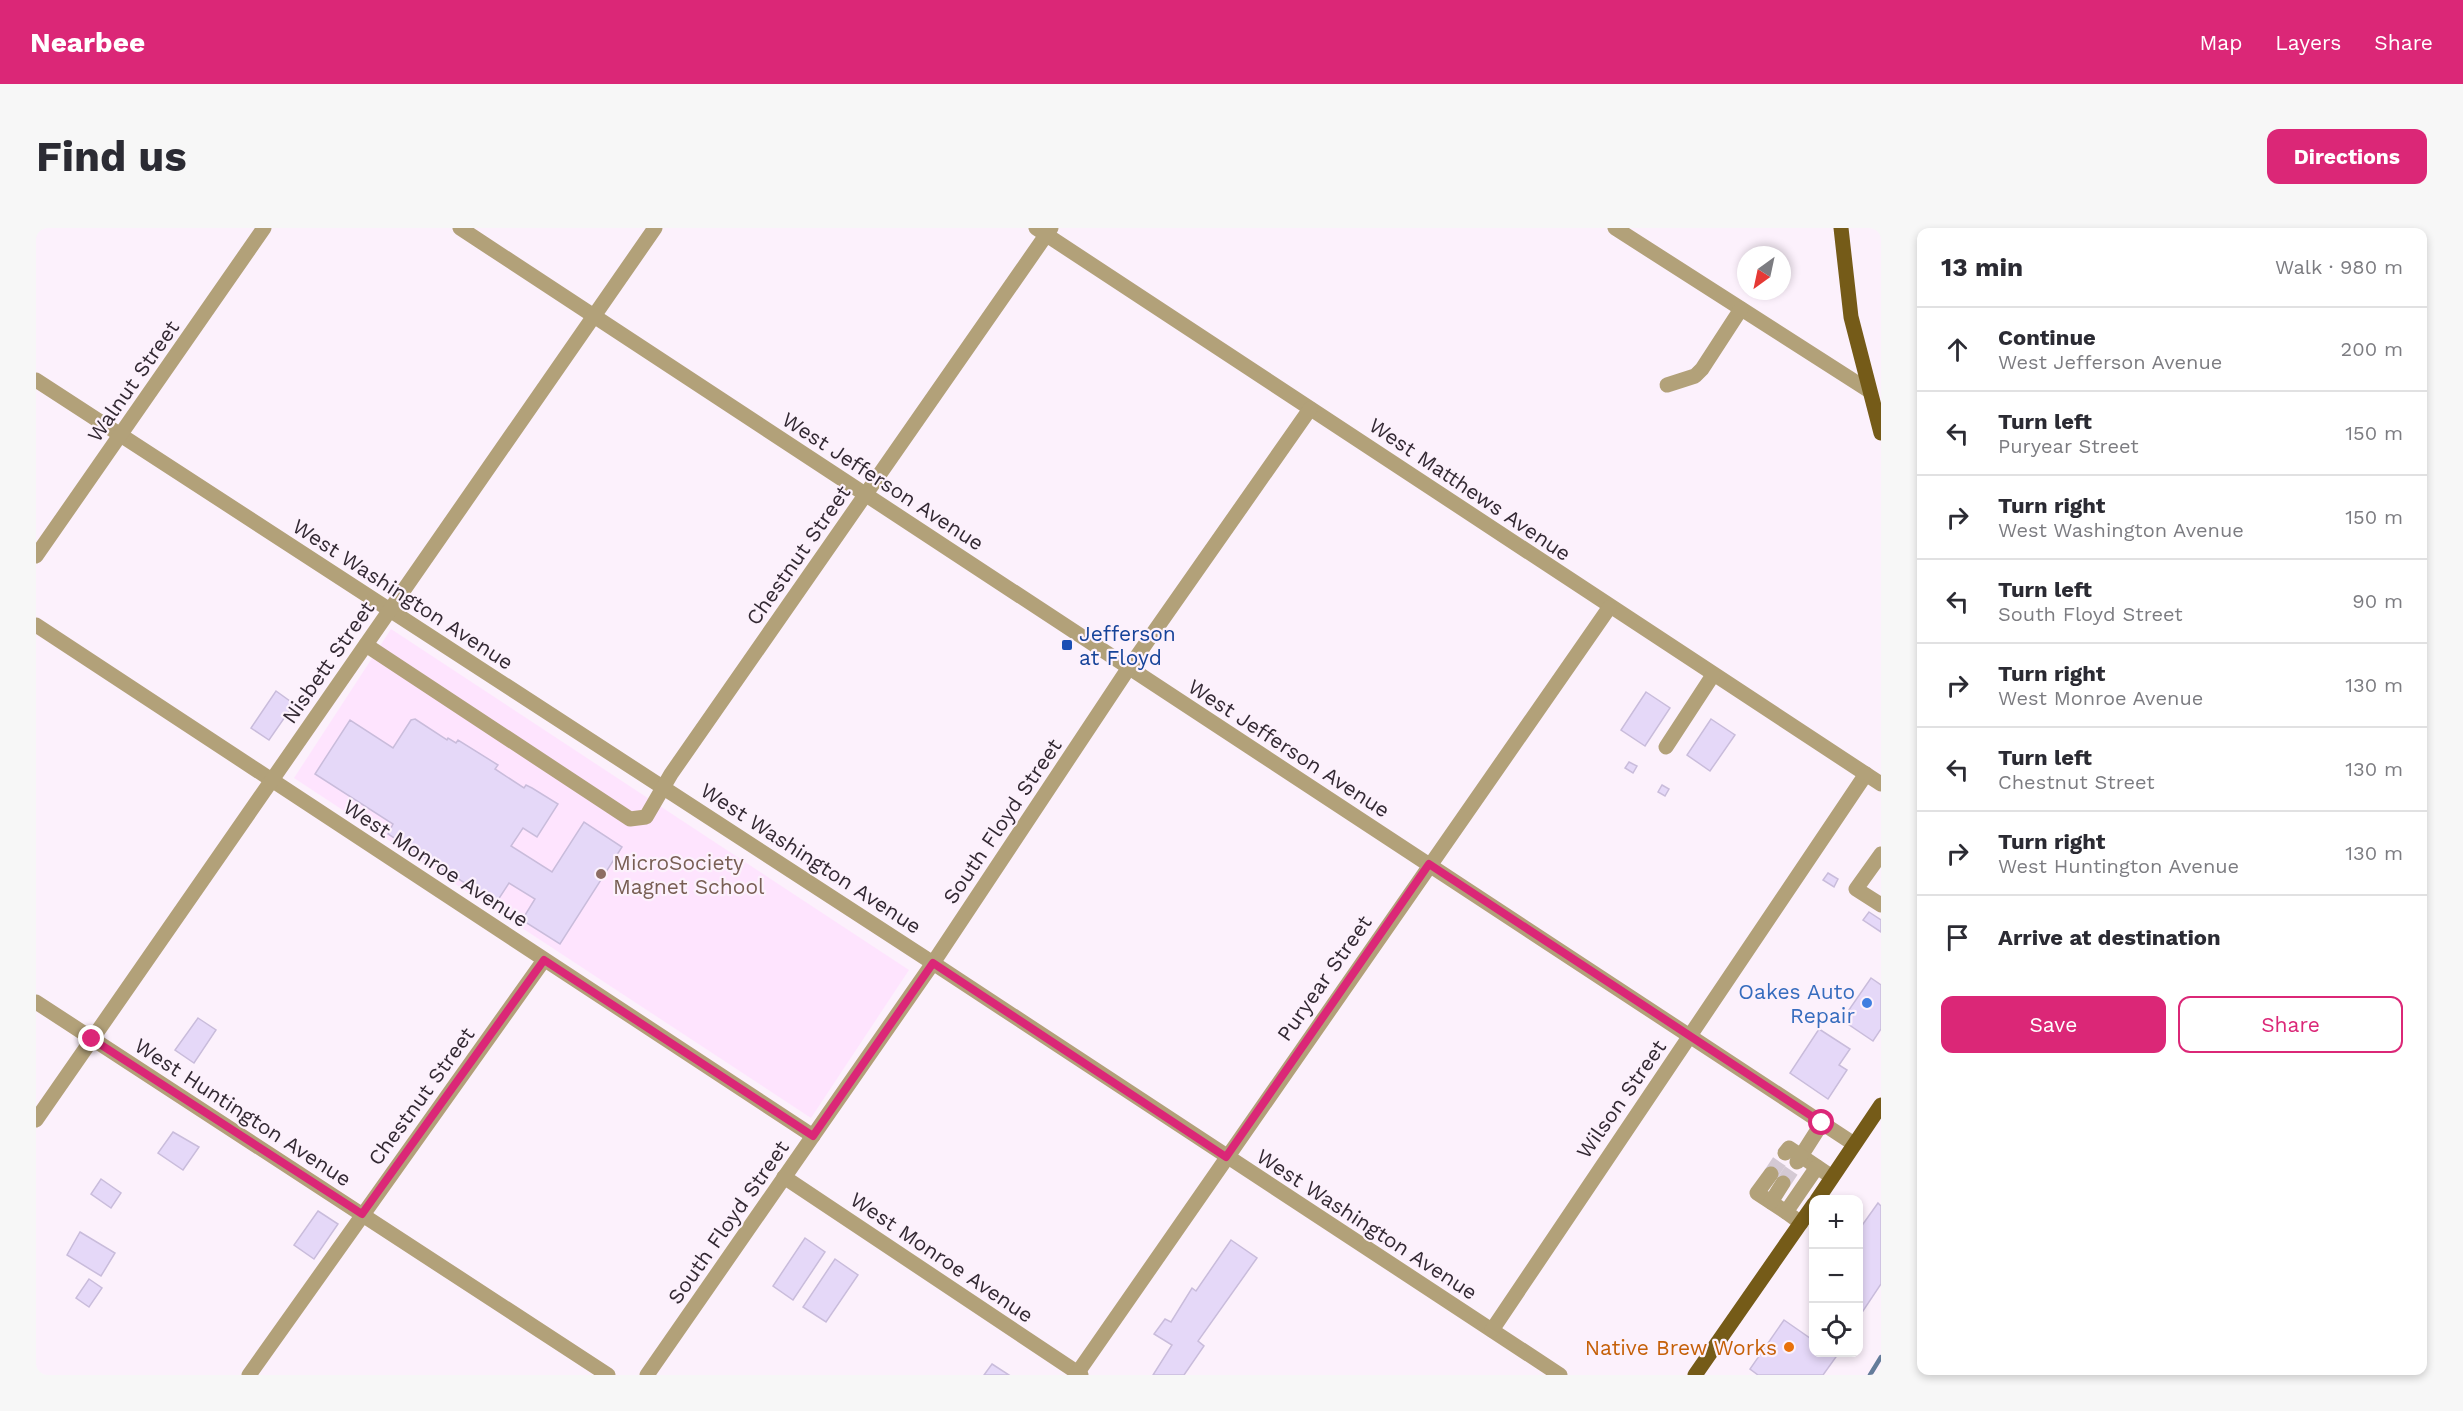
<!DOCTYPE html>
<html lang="en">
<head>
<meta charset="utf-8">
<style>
  body { margin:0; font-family:"Work Sans",sans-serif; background:#f7f7f7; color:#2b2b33 }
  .controls { position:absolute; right:18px; bottom:18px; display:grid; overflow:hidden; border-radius:12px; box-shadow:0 3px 9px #0003 }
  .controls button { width:54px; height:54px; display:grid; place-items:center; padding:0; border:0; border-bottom:2px solid #e1e1e2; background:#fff; color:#2b2b33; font:30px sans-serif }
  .compass { position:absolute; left:1701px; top:18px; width:54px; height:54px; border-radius:50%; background:#fff; box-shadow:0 3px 9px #0003; rotate:213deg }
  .stop { position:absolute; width:18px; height:18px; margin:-14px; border:4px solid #db2777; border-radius:50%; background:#fff }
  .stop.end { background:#db2777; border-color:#fff; box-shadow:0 2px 6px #0008 }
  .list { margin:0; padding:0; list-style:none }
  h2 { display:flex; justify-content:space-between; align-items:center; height:78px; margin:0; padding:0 24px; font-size:26px }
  h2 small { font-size:20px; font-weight:400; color:#7c7c81 }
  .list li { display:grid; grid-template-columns:39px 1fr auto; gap:18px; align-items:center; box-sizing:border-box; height:84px; padding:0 24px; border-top:2px solid #e1e1e2 }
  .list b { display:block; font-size:22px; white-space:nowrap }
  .list p { margin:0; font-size:20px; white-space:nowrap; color:#7c7c81 }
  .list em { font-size:20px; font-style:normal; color:#7c7c81 }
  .actions { display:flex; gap:12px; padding:18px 24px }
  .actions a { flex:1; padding:14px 0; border:2px solid #db2777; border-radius:12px; text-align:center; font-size:21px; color:#db2777 }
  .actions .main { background:#db2777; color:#fff }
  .icon { flex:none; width:33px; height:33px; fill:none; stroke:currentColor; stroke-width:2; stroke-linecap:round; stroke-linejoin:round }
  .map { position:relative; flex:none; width:1845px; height:1147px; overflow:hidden; border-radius:12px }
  header { display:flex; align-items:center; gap:36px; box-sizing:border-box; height:84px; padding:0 30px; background:#db2777; color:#fff }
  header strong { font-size:28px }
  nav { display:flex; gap:33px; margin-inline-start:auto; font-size:21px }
  .intro { display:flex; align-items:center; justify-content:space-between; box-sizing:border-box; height:144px; padding:0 36px }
  h1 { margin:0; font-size:42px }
  .button { padding:15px 27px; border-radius:12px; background:#db2777; color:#fff; font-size:21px; font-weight:700 }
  main { display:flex; gap:36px; padding:0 36px }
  aside { flex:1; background:#fff; border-radius:12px; box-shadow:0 3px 9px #0003 }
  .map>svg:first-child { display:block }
  .built { fill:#fee4fe }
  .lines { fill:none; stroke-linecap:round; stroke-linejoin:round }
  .stream { stroke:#647c9a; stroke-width:4.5 }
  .building { fill:#e5d8f8; stroke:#c9bcdb; stroke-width:1.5 }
  .minor-tunnel { stroke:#d4c9d4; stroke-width:15; stroke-dasharray:15 8; stroke-linecap:butt }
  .minor { stroke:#b2a179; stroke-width:15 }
  .major { stroke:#755b18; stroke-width:15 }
  .route { stroke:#db2777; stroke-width:8 }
  .transit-dot { fill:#1a4fb4; stroke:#fcf1fc; stroke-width:2 }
  .education-dot { fill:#8d6e63; stroke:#fcf1fc; stroke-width:2 }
  .shop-dot { fill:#3f7fe0; stroke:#fcf1fc; stroke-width:2 }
  .food-dot { fill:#e8710a; stroke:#fcf1fc; stroke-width:2 }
  .labels { text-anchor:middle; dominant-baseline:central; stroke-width:4.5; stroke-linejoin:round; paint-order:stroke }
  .street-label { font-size:21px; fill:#332933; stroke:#fcf1fc }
  .transit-label { font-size:21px; fill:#164399; stroke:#fcf1fc; text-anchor:start }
  .education-label { font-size:21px; fill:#785e54; stroke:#fcf1fc; text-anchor:start }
  .shop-label { font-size:21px; fill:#366cbe; stroke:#fcf1fc; text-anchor:end }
  .food-label { font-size:21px; fill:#c56008; stroke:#fcf1fc; text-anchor:end }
</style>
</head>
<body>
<header>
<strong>Nearbee</strong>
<nav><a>Map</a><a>Layers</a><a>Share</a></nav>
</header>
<div class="intro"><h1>Find us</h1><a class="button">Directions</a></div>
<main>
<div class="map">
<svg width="1845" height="1147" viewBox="0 0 1845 1147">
  <rect width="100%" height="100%" fill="#fcf1fc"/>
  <!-- built -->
  <polygon class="built" points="355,401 873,742 775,890 258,550"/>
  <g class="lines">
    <!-- stream -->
    <polyline class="stream" points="1834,1147 1845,1129"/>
  </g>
  <!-- building -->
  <g class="building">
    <polygon points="240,463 258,476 233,512 215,500"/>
    <polygon points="1610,464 1634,480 1609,518 1585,502"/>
    <polygon points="379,491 411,512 412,510 420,515 422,512 462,537 459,541 488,560 490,557 496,560 522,576 501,609 487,600 475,618 516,644 548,594 586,619 524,716 486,692 499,671 473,655 460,675 352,606 357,596 279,546 314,492 357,520 375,492"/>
    <polygon points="1675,491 1699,507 1674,543 1651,527"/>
    <polygon points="1593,534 1601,538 1597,545 1589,540"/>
    <polygon points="1626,557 1633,561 1629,568 1622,564"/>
    <polygon points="1792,645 1802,651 1798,659 1787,652"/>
    <polygon points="1833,684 1845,692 1845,704 1827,692"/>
    <polygon points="1835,750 1845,757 1845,801 1837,813 1806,792"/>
    <polygon points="162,790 180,802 158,835 139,822"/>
    <polygon points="1783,801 1814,821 1803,837 1811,842 1792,871 1754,845"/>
    <polygon points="137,904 163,919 147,942 122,925"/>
    <polygon points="65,951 85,965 75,980 55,966"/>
    <polygon points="1842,975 1845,978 1845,1056 1825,1086 1822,1084 1822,1003"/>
    <polygon points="282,983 302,996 278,1031 258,1017"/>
    <polygon points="44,1004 79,1025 65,1048 31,1027"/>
    <polygon points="769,1010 789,1024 757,1072 737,1058"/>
    <polygon points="1195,1012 1221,1030 1162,1113 1168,1118 1148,1147 1117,1147 1136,1117 1118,1106 1129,1091 1135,1094 1156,1060 1160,1063"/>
    <polygon points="799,1031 822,1047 790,1094 767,1079"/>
    <polygon points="53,1051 66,1060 53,1079 40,1070"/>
    <polygon points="1748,1092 1778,1113 1778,1124 1794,1124 1800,1129 1787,1147 1722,1147 1714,1141"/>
    <polygon points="956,1136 973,1147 948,1147"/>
  </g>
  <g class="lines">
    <!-- minor-tunnel -->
    <g class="minor-tunnel">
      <polyline points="1735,946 1749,925"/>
      <polyline points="1747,955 1761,934"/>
    </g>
    <!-- minor -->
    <g class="minor">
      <polyline points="424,0 1818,916"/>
      <polyline points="1000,0 1845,556"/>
      <polyline points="1579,0 1832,162"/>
      <polyline points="0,152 897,735 1524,1147"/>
      <polyline points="1631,157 1659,148 1666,141 1705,81"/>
      <polyline points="0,328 228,0"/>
      <polyline points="0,397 777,908"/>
      <polyline points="330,417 594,591 610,589 635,546 1015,0"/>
      <polyline points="1630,519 1677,447"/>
      <polyline points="1845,626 1820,661 1845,677"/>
      <polyline points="0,774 572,1147"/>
      <polyline points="0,892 619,0"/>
      <polyline points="1786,895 1765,928 1796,949"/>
      <polyline points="1749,925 1753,920 1765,928 1761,934"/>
      <polyline points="1735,946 1721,965 1750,984"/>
      <polyline points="748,949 1045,1147"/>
      <polyline points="1735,974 1747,955"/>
      <polyline points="1765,995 1750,984 1781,939"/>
      <polyline points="1456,1102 1830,546"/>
      <polyline points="213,1147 508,732"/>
      <polyline points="611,1147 897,735 1092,441 1274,181"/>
      <polyline points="1040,1147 1573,380"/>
    </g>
    <!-- major -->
    <g class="major">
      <polyline points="1805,0 1815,89 1845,205"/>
      <polyline points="1781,972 1845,877"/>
      <polyline points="1659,1147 1778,976"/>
    </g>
  </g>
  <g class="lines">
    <!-- route -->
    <polyline class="route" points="56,811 326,986 508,732 777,908 897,735 1190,929 1393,636 1786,895"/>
  </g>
  <!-- markers -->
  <rect class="transit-dot" x="1025" y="411" width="12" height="12" rx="3"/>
  <circle class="education-dot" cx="565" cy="646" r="6"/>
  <circle class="shop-dot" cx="1831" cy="775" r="6"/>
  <circle class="food-dot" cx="1753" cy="1119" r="6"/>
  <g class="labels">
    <!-- street labels -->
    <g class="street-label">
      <text transform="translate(97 153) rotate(-55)">Walnut Street</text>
      <text transform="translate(847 253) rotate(33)">West Jefferson Avenue</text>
      <text transform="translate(1434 261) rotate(34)">West Matthews Avenue</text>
      <text transform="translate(762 327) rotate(-55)">Chestnut Street</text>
      <text transform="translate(367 366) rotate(33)">West Washington Avenue</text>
      <text transform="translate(292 434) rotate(-55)">Nisbett Street</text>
      <text transform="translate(1253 520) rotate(33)">West Jefferson Avenue</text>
      <text transform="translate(966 593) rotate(-56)">South Floyd Street</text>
      <text transform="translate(775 630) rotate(33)">West Washington Avenue</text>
      <text transform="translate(400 635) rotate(33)">West Monroe Avenue</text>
      <text transform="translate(1288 750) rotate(-55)">Puryear Street</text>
      <text transform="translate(385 868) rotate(-54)">Chestnut Street</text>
      <text transform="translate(1585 871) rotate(-55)">Wilson Street</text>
      <text transform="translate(207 884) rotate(33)">West Huntington Avenue</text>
      <text transform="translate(692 994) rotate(-55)">South Floyd Street</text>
      <text transform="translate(1331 996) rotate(33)">West Washington Avenue</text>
      <text transform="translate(906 1029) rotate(34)">West Monroe Avenue</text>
    </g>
    <!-- transit labels -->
    <g class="transit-label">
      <text x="1043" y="405">Jefferson<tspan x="1043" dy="24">at Floyd</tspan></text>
    </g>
    <!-- education labels -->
    <g class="education-label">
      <text x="577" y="634">MicroSociety<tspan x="577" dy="24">Magnet School</tspan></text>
    </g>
    <!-- shop labels -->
    <g class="shop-label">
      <text x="1819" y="763">Oakes Auto<tspan x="1819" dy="24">Repair</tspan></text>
    </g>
    <!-- food labels -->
    <g class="food-label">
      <text x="1741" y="1119">Native Brew Works</text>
    </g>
  </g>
</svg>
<div class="controls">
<button>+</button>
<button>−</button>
<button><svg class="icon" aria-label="locate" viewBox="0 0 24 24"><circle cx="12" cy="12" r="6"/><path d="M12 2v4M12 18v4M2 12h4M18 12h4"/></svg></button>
</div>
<svg class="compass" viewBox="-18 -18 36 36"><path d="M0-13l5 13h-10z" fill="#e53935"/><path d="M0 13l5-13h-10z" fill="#7c7c81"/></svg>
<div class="stop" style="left:1786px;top:895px"></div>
<div class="stop end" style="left:56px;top:811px"></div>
</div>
<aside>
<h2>13 min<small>Walk · 980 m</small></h2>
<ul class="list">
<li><svg class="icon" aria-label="ahead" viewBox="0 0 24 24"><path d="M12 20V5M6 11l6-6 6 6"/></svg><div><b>Continue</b><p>West Jefferson Avenue</p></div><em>200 m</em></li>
<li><svg class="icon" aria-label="left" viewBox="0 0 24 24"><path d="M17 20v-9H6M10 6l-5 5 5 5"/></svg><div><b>Turn left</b><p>Puryear Street</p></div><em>150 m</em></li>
<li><svg class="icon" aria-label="right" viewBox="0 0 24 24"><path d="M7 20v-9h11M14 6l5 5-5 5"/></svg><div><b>Turn right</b><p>West Washington Avenue</p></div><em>150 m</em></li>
<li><svg class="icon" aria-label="left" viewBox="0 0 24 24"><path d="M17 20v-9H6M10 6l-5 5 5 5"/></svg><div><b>Turn left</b><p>South Floyd Street</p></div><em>90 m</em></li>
<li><svg class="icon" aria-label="right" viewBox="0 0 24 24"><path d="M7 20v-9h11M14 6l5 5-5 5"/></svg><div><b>Turn right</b><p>West Monroe Avenue</p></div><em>130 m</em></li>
<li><svg class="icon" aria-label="left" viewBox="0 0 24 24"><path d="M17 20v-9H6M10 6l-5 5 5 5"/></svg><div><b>Turn left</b><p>Chestnut Street</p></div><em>130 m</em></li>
<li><svg class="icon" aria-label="right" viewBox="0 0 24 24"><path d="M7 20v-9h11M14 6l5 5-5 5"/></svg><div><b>Turn right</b><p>West Huntington Avenue</p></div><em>130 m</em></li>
<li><svg class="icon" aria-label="arrive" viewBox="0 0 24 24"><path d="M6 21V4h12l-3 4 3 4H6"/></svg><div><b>Arrive at destination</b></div></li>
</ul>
<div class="actions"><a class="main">Save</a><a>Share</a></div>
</aside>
</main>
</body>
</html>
